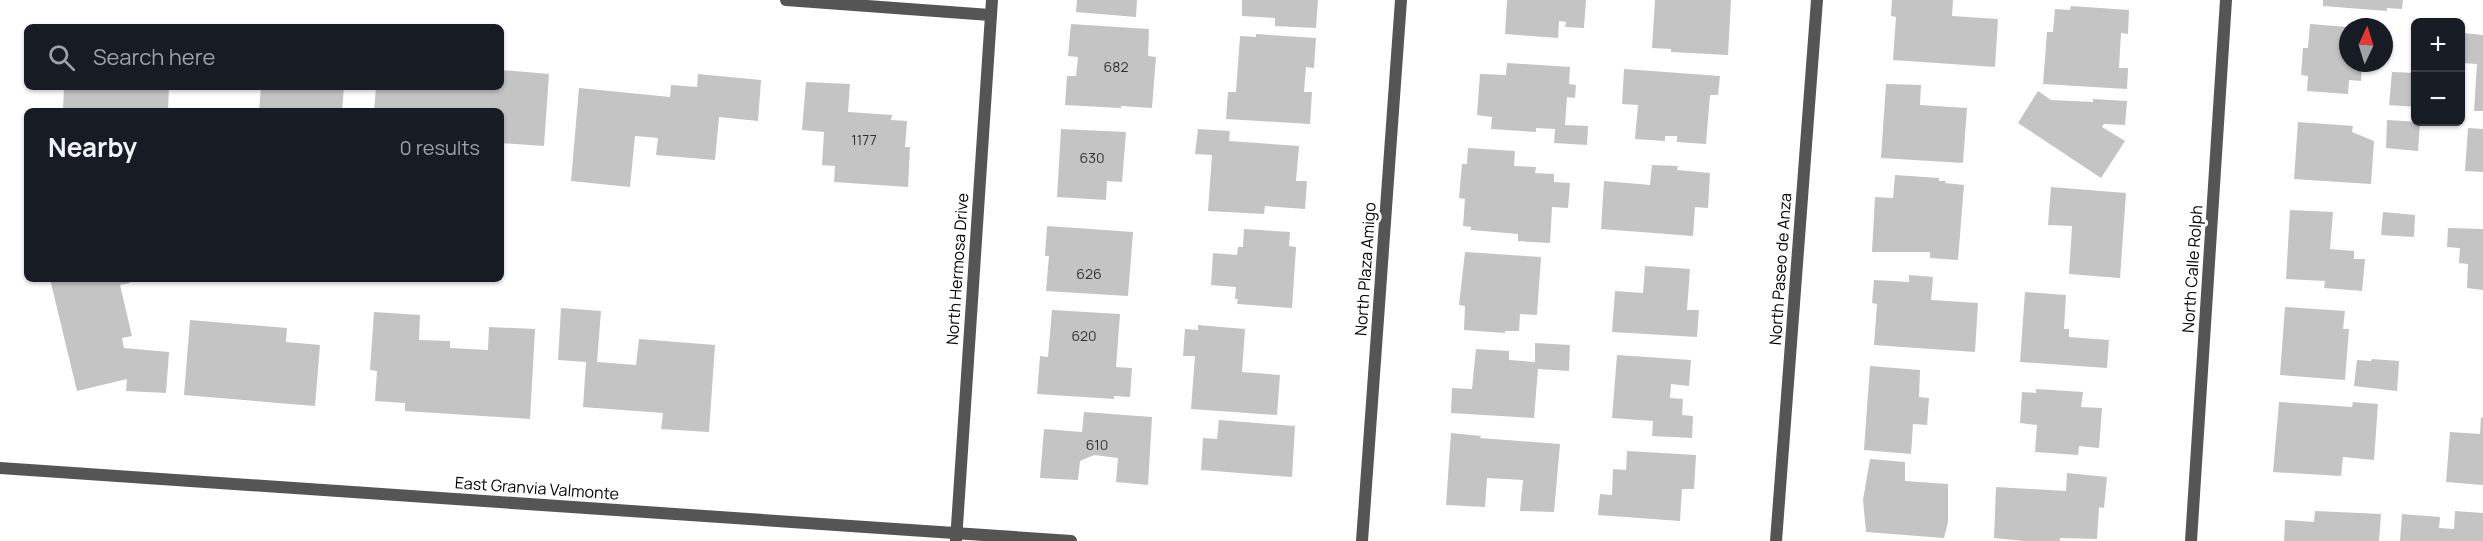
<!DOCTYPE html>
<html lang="en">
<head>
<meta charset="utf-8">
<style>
  body { margin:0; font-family:Manrope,sans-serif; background:#242831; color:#f1f3f6 }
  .controls { position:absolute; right:18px; top:18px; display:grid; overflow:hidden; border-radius:9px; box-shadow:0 2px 4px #0004 }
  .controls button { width:54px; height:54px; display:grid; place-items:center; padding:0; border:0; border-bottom:2px solid #363941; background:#171b24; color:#f1f3f6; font:30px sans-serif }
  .compass { position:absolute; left:2339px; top:18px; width:54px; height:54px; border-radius:50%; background:#171b24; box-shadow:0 2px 4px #0004; rotate:4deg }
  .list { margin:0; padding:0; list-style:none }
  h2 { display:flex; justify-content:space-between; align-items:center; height:78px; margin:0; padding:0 24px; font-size:26px }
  h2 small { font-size:20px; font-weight:400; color:#9ea1a6 }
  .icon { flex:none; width:33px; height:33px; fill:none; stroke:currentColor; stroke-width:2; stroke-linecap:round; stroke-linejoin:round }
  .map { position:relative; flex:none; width:2483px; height:541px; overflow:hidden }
  .search { position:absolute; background:#171b24; box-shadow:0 2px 4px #0004; left:24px; top:24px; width:480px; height:66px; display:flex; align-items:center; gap:15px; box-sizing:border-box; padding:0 21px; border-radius:9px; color:#9ea1a6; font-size:22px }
  .panel { position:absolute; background:#171b24; box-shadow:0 2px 4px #0004; left:24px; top:108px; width:480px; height:174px; border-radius:9px }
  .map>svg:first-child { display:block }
  .building { fill:#c4c4c4 }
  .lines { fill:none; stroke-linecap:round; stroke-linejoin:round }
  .street { stroke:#555; stroke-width:12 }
  .labels { text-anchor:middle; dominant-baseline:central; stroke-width:6; stroke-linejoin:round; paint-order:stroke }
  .number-label { font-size:14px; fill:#313131 }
  .street-label { font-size:16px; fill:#000; stroke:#fff }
</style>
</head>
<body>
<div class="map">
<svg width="2483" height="541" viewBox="0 0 2483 541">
  <rect width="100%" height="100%" fill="#fff"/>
  <!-- building -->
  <g class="building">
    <polygon points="1077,0 1137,0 1136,17 1076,12"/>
    <polygon points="1242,0 1318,0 1316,28 1275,26 1275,18 1242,16"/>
    <polygon points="1507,0 1586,0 1584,28 1565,27 1566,22 1559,21 1558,38 1505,34"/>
    <polygon points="1655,0 1731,0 1728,55 1671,52 1671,49 1652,48"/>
    <polygon points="1892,0 1953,0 1952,16 1998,19 1995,67 1893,60 1896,17 1891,16"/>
    <polygon points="2323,0 2403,0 2402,9 2387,8 2387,11 2323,6"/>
    <polygon points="2071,6 2129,10 2128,34 2121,33 2119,68 2128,68 2127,89 2043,84 2047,32 2053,32 2055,9 2070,10"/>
    <polygon points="1071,24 1149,29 1148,56 1156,57 1152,108 1121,106 1121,108 1065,105 1067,76 1076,76 1078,57 1068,56"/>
    <polygon points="2310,24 2348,27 2348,63 2362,63 2361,81 2349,80 2348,94 2307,91 2308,76 2301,75 2303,48 2308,48"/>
    <polygon points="2463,33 2483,35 2483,111 2474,111 2477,64 2461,63"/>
    <polygon points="1256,34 1316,38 1314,68 1306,67 1304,92 1312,92 1310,124 1226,119 1228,92 1236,92 1240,36 1256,37"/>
    <polygon points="1507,63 1570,67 1569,84 1576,85 1575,98 1567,97 1565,125 1588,126 1587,145 1554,143 1555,129 1536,128 1536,132 1491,129 1492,117 1477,115 1480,74 1506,75"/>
    <polygon points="1624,69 1720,76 1718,95 1710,95 1706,144 1677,142 1677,136 1665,136 1665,141 1635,139 1638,105 1622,104"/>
    <polygon points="501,70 549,74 544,146 501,143 501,111 374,111 376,87 501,87"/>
    <polygon points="2392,72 2416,73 2416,107 2389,105"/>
    <polygon points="698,74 761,80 758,121 719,117 715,160 656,155 658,138 635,136 630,187 571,181 579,88 670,97 671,85 697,87"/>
    <polygon points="806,82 850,84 848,112 892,115 891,120 907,121 905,147 910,147 908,187 834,182 835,166 822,165 824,132 802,130"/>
    <polygon points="1886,84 1921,85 1920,105 1967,108 1963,163 1881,158"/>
    <polygon points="64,87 169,87 168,111 63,111"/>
    <polygon points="261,87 344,87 342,111 259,111"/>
    <polygon points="2038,91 2051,100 2093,102 2093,99 2127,101 2125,125 2104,124 2102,127 2125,141 2101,178 2018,123"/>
    <polygon points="2387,120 2420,122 2418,151 2386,148"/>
    <polygon points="2298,122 2353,126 2352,132 2374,141 2371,184 2294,179"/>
    <polygon points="2468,128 2483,129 2483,172 2465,171"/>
    <polygon points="1061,129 1126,132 1122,182 1107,181 1106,200 1057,197"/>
    <polygon points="1198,129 1230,131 1229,141 1299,146 1296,181 1307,181 1305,209 1265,206 1264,214 1208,211 1212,155 1195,154"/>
    <polygon points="1468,148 1515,151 1514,166 1536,167 1535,173 1554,174 1554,182 1570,183 1568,208 1552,207 1550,243 1518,241 1518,234 1471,230 1471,227 1463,226 1465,199 1459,198 1462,164 1467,164"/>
    <polygon points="1652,165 1678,166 1677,170 1710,173 1708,208 1695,207 1693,236 1601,229 1604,181 1650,185"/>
    <polygon points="1895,175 1939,178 1939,181 1946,181 1945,183 1964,185 1958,260 1930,258 1930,252 1872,252 1875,197 1893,198"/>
    <polygon points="2051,187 2126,193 2120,278 2069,274 2072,226 2048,225"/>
    <polygon points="2290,210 2333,212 2330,249 2354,251 2354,259 2365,259 2362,291 2324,288 2325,281 2286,279"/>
    <polygon points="2383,212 2415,215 2414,237 2381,235"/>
    <polygon points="1047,226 1133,232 1128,296 1046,291 1049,256 1045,256"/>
    <polygon points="2448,228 2483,229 2483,290 2467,288 2468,264 2459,263 2460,248 2447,247"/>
    <polygon points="1244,229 1290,232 1289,246 1296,247 1292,308 1237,304 1238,299 1235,299 1236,287 1211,285 1213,253 1237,255 1238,247 1243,247"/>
    <polygon points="1465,252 1541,257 1537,315 1520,314 1519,331 1505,331 1505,333 1464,330 1465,306 1459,305"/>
    <polygon points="1645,266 1690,269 1687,310 1699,310 1697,337 1612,332 1615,291 1643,293"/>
    <polygon points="1909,275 1933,277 1931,300 1978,303 1975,352 1874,345 1877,304 1872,303 1874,280 1909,282"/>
    <polygon points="50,279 129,279 130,283 120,285 132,336 122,338 124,348 169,352 166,393 126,391 127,379 77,391"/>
    <polygon points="2025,292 2066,295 2064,329 2069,329 2069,337 2109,340 2107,368 2020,362"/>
    <polygon points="2285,307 2345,311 2343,329 2349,329 2345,380 2280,375"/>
    <polygon points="561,308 601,311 597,362 636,365 639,339 715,345 709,432 661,429 663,413 583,407 586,362 558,360"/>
    <polygon points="1052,310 1120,314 1116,367 1132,368 1130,397 1114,396 1114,399 1037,394 1040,356 1048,357"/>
    <polygon points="374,312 420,315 419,340 450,341 450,348 488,350 489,327 535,329 530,419 405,411 405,403 375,401 377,371 370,370"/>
    <polygon points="190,320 287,328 286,342 320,345 315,406 184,395"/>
    <polygon points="1198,325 1245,329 1242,372 1280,375 1277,415 1191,409 1195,356 1183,356 1185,329 1198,330"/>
    <polygon points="1535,343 1570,345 1569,371 1538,369 1534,418 1451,413 1452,388 1472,389 1476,349 1509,351 1509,360 1535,362"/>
    <polygon points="1617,355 1691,360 1689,386 1671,384 1670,398 1683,399 1682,415 1693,416 1692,438 1652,436 1653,421 1612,418"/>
    <polygon points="2372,359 2399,361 2397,391 2354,386 2357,360 2371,361"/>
    <polygon points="1870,366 1920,370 1919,397 1929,398 1927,425 1913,424 1911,454 1864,450"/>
    <polygon points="2036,389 2083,392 2081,407 2102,408 2099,448 2079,446 2078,455 2035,452 2037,425 2020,423 2022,392 2036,393"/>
    <polygon points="2279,402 2352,407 2353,402 2378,404 2374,460 2343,457 2341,476 2273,472"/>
    <polygon points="1084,412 1152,417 1148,485 1116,482 1118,458 1094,455 1080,461 1078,480 1040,478 1044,429 1082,432"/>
    <polygon points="2481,417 2483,418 2483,485 2446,482 2450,432 2480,434"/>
    <polygon points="1219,420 1295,426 1292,477 1201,470 1203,438 1217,439"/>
    <polygon points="1451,433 1481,436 1480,438 1560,444 1554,512 1520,511 1523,480 1487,478 1485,507 1446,505"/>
    <polygon points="1627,451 1696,455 1694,489 1682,489 1680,521 1598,515 1600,494 1612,495 1613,469 1626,470"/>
    <polygon points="1870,459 1905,462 1905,481 1948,484 1948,522 1944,538 1866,532 1863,500"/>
    <polygon points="2067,473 2107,477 2104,508 2099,507 2097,539 2060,538 2060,541 2024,541 1994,538 1996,487 2066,491"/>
    <polygon points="2315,511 2381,514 2379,541 2284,541 2285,520 2314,522"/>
    <polygon points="2455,511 2483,513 2483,541 2400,541 2402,514 2440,517 2439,528 2454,529"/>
  </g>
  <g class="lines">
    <!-- street -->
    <g class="street">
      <polyline points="786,0 990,15"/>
      <polyline points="0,468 1071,541"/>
      <polyline points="956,541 992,0"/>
      <polyline points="1362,541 1401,0"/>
      <polyline points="1776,541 1817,0"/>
      <polyline points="2191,541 2226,0"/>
    </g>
  </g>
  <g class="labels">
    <!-- number labels -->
    <g class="number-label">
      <text x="1116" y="66">682</text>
      <text x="864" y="139">1177</text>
      <text x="1092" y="157">630</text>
      <text x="1089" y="273">626</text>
      <text x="1084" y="335">620</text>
      <text x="1097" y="444">610</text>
    </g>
    <!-- street labels -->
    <g class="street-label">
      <text transform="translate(957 269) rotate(-86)">North Hermosa Drive</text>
      <text transform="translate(1365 269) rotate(-86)">North Plaza Amigo</text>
      <text transform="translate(1780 269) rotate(-86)">North Paseo de Anza</text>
      <text transform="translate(2192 269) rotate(-86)">North Calle Rolph</text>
      <text transform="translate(537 488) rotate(4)">East Granvia Valmonte</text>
    </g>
  </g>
</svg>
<div class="controls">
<button>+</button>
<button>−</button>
</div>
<svg class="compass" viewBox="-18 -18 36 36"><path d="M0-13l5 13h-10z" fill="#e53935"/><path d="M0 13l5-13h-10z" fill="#9ea1a6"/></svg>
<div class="search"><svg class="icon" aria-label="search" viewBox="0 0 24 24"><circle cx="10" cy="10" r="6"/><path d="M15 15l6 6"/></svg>Search here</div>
<section class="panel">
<h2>Nearby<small>0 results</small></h2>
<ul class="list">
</ul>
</section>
</div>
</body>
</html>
